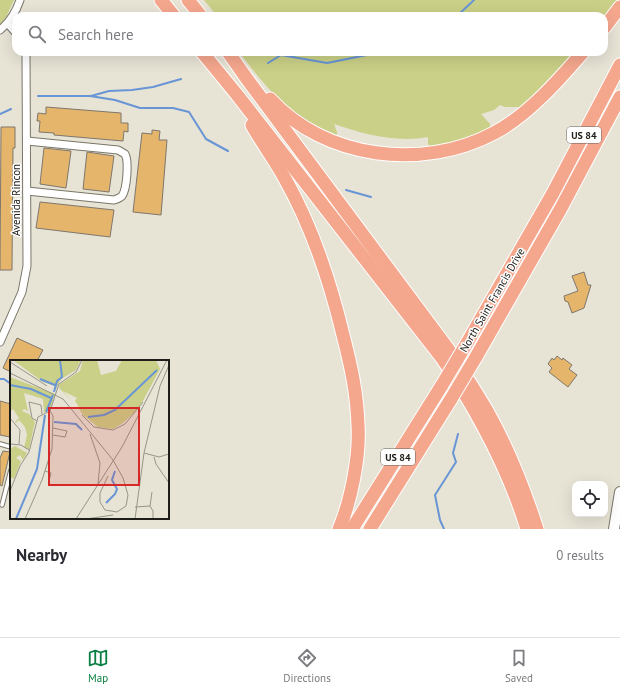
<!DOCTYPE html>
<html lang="en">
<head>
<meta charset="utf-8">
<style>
  body { margin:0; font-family:"PT Sans",sans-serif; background:#f2f2f3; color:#2b2b33 }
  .controls { position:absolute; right:12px; bottom:12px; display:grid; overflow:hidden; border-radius:8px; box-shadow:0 4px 16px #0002 }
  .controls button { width:36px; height:36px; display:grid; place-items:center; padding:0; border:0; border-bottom:1px solid #e1e1e2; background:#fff; color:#2b2b33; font:20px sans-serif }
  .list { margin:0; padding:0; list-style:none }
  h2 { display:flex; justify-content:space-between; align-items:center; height:52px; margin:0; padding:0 16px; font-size:17px }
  h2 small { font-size:13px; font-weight:400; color:#7c7c81 }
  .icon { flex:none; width:22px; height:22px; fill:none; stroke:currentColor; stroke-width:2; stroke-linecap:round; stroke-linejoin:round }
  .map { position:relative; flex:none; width:620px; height:529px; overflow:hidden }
  .search { position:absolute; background:#fff; box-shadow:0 4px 16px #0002; left:12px; right:12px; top:12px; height:44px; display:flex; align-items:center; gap:10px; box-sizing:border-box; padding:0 14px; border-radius:12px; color:#7c7c81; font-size:15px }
  .sheet { height:108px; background:#fff }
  nav { display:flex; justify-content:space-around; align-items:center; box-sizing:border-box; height:56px; border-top:1px solid #e1e1e2; background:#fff; font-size:11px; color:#7c7c81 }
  nav a { display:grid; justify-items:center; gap:2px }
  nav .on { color:#0b8043 }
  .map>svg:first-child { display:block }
  .green { fill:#cad087 }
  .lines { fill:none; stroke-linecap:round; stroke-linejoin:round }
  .stream { stroke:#6895d5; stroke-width:2 }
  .building { fill:#e6b56c; stroke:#7e776c }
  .lane-casing { stroke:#7a766a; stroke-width:5.5 }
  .street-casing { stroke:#7a766a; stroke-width:9 }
  .secondary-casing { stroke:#7a766a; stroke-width:12 }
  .highway-casing { stroke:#fff; stroke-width:15 }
  .lane { stroke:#fff; stroke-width:3.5 }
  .street { stroke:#fff; stroke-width:7 }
  .secondary { stroke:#fff; stroke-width:10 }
  .highway { stroke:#f5a78e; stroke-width:13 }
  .highway-bridge-casing { stroke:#fff; stroke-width:15; stroke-linecap:butt }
  .highway-bridge { stroke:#f5a78e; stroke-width:13 }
  .labels { text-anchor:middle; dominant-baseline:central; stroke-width:3; stroke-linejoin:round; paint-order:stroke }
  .shield { fill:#fff; stroke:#62615d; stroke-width:1 }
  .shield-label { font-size:10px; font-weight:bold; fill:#1e1d18 }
  .street-label { font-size:11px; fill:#1e1d18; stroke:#fff }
  .inset-river { fill:none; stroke:#6895d5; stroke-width:2 }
  .inset-road { fill:none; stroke:#979489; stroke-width:1 }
  .view { fill:#d62828; fill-opacity:0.15; stroke:#d62828; stroke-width:2 }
  .inset-edge { fill:none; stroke:#1e1d18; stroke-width:2 }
</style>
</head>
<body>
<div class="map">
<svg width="620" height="529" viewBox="0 0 620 529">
  <rect width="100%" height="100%" fill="#e7e3d5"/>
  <!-- green -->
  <g class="green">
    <polygon points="0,0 14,0 6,17 0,24"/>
    <polygon points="204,0 619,0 604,19 604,16 217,16"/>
    <path d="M239 52H577L544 87 521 107H505L500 105 494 110 481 114 490 124V129L470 138 431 147 428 144V137C398 143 362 134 334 124L337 132V135C293 123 265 86 239 52Z"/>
  </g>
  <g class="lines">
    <!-- stream -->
    <g class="stream">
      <polyline points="457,16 474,0"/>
      <polyline points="268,63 281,55 327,63 382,52"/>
      <polyline points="38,96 90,96 115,100 140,108 173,108 189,112 206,139 228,151"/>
      <polyline points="91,96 109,91 132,90 153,87 181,79"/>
      <polyline points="0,114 11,109"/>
      <polyline points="346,190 371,197"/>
      <polyline points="0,379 4,379 11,384"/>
      <polyline points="444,529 440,520 435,495 456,462 453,453 458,434"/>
    </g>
  </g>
  <!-- building -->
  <g class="building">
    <polygon points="46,107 121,113 121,123 128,123 128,132 124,131 123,141 54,135 54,133 39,132 40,121 37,121 38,113 46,114"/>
    <polygon points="1,127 15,127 15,148 13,148 12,270 0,270"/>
    <polygon points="152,130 160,131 159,140 167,140 161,215 133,212 142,133 152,134"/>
    <polygon points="44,148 71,151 66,188 40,184"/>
    <polygon points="87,152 114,156 109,192 83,189"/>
    <polygon points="40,202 114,210 110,237 36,228"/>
    <polygon points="584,272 588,285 591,285 584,308 572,313 568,302 565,301 564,296 578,291 572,276"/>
    <polygon points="17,338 43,350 37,361 11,361 11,372 3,368"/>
    <polygon points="557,356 562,360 563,358 572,365 569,369 577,375 568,387 549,372 552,368 548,364 552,358 554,360"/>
    <polygon points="0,401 11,404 11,432 10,437 0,435"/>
    <polygon points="3,451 10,452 2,486 0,485 0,458"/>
  </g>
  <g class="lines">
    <defs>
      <g id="lane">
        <polyline points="0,444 11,447"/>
        <polyline points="2,505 11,470"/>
      </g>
      <g id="street">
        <polyline points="8,24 16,33"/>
        <path d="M0 30C10 22 16 12 20 0"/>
        <path d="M27 141 118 150 125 154C129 161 127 189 122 196 120 198 117 199 114 200L27 191"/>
        <polyline points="0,342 22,292 27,266 26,52"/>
      </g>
      <polyline id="secondary" points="614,529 620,492"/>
      <g id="highway">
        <polyline points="161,0 174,16"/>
        <polyline points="188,0 201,16"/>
        <polyline points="604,28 620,7"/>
        <path d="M202 52 238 96 442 358C478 412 508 467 527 529"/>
        <path d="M228 52 247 79 448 349C461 369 475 390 487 411 508 448 524 489 537 529"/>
        <path d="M270 99C325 159 423 171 494 133 527 116 559 80 583 52"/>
        <path d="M252 125C262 143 274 159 284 177 312 226 330 281 343 335 351 366 357 393 358 425 360 456 351 501 339 529"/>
        <polyline points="467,343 553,193 620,65"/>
        <polyline points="476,357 560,210 620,97"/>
        <polyline points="352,529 442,385"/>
        <polyline points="370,529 451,399"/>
      </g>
    </defs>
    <!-- lane casing -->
    <use href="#lane" class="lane-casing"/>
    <!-- street casing -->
    <use href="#street" class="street-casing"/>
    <!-- secondary casing -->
    <use href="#secondary" class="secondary-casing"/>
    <!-- highway casing -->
    <use href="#highway" class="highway-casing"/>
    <!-- lane -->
    <use href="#lane" class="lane"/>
    <!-- street -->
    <use href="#street" class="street"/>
    <!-- secondary -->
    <use href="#secondary" class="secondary"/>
    <!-- highway -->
    <use href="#highway" class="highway"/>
    <defs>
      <g id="highway-bridge">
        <polyline points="442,385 467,343"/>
        <polyline points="451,399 476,357"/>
      </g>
    </defs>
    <!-- highway-bridge casing -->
    <use href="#highway-bridge" class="highway-bridge-casing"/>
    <!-- highway-bridge -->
    <use href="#highway-bridge" class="highway-bridge"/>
  </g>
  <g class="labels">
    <!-- shield labels -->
    <g class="shield">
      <rect x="567" y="127" width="34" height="16" rx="3"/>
      <rect x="381" y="449" width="34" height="16" rx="3"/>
    </g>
    <g class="shield-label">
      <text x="584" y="135">US 84</text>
      <text x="398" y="457">US 84</text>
    </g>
    <!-- street labels -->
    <g class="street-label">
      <text transform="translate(16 200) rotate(-90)">Avenida Rincon</text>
      <text transform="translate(492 300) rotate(-60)">North Saint Francis Drive</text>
    </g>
  </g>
  <!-- overview -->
  <g transform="translate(10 360)">
    <rect width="159" height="159" fill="#e7e3d5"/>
    <path d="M3 0H71L66 10 51 19 46 29 45 26 33 22ZM73 0H87L91 15 106 11 112 0H146L150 9 129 48 113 63 103 69 88 67 73 55 67 46 69 47 65 41 67 38 53 31 61 40 49 28 50 24 70 11ZM0 17 45 34 41 48 34 53 33 39 14 33 18 51 14 49 12 51 19 54 25 62 19 89 14 88 17 75 15 67 9 60 6 63 5 62 9 58 3 49 0 52ZM5 86 17 93 13 100 10 95 6 98 11 101 4 119 0 117V89Z" fill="#cad087"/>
    <path class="inset-river" d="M30 19 45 25M0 25 21 29 41 38M44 32 47 21 52 17 50 0M36 52 43 35M78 57 94 55 105 50 147 10M44 62 66 64 72 70M96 143 105 134 107 129 102 120 105 111M6 159 27 109 35 55"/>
    <path class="inset-road" d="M0 2 37 26M0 13 53 39 103 100 113 118 118 135 116 146 107 152 95 150 90 142V133L98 116M40 51 49 24 66 12 72 0M72 55 84 67 103 70 115 64 133 42M0 58 10 70 9 84M27 61 22 58 19 42 31 45 32 54M43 68 57 71 55 77 43 75M80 74 90 103 88 124M0 84 11 85 19 90M134 93 149 97 159 94M144 97 146 104 159 123M35 111 41 113 39 121M0 131 10 106 19 92 28 57 40 51M140 146 142 132M125 147 140 146 143 151V159M15 159 32 120 42 89 43 56 40 51M66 159 112 87 157 0M76 159 103 155M125 159 134 93 150 26 159 5"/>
    <path class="view" d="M39 48H129V125H39Z"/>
    <rect width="159" height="159" class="inset-edge"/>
  </g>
</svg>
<div class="controls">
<button><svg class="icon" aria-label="locate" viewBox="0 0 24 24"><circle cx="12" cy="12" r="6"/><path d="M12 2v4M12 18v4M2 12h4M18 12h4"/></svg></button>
</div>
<div class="search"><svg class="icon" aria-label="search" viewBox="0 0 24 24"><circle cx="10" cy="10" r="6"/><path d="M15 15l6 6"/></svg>Search here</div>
</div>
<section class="sheet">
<h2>Nearby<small>0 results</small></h2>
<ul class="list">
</ul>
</section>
<nav>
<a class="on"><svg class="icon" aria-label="map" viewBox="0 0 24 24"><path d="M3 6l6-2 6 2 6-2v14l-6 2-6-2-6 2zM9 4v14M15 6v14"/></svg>Map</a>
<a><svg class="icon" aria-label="directions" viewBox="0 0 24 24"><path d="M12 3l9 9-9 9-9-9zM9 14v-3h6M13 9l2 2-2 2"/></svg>Directions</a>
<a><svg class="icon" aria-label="saved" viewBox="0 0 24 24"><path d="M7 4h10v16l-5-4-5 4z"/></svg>Saved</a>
</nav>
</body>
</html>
